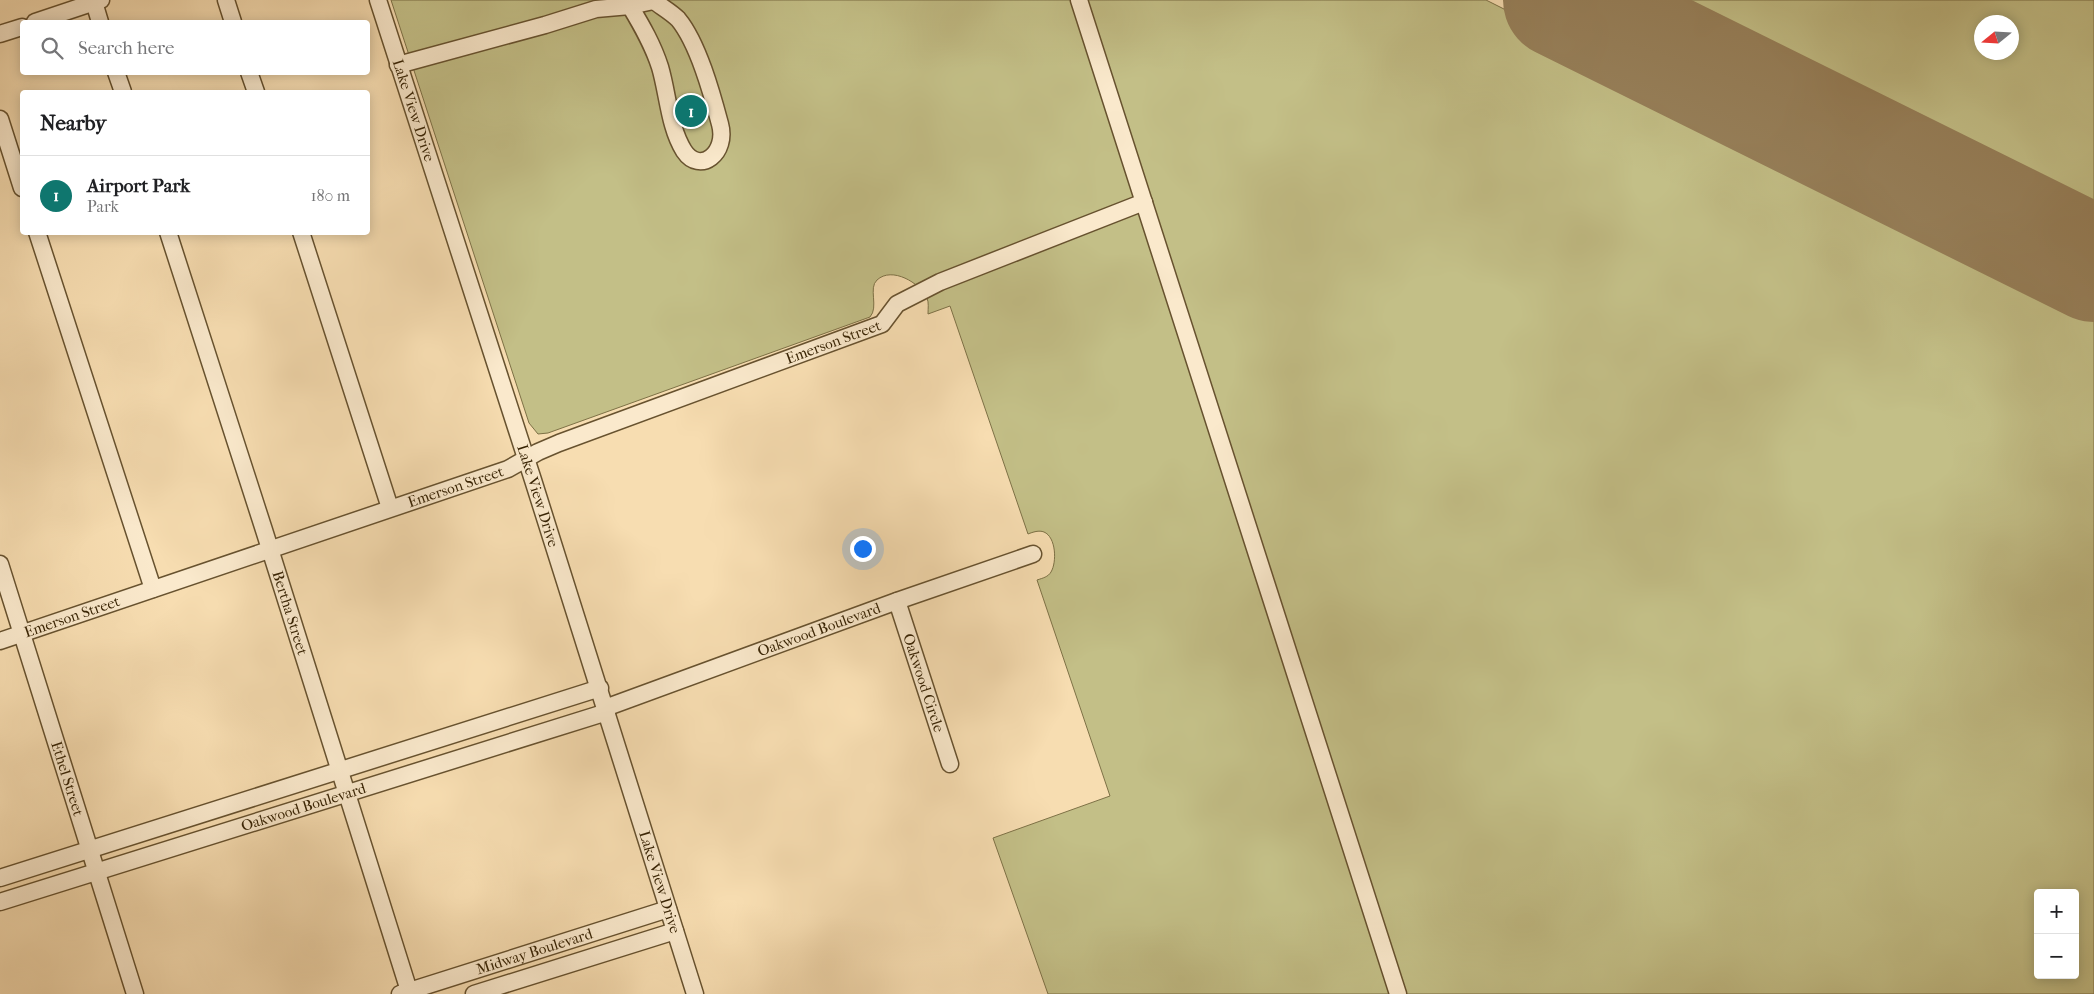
<!DOCTYPE html>
<html lang="en">
<head>
<meta charset="utf-8">
<style>
  body { margin:0; font-family:"IM FELL French Canon",serif; background:#f2f2f2; color:#202124 }
  .controls { position:absolute; right:15px; bottom:15px; display:grid; overflow:hidden; border-radius:5px; box-shadow:0 2px 12px #0003 }
  .controls button { width:45px; height:45px; display:grid; place-items:center; padding:0; border:0; border-bottom:1px solid #e0e0e0; background:#fff; color:#202124; font:25px sans-serif }
  .compass { position:absolute; left:1974px; top:15px; width:45px; height:45px; border-radius:50%; background:#fff; box-shadow:0 2px 12px #0003; rotate:252deg }
  .you { position:absolute; left:862px; top:548px; width:18px; height:18px; margin:-12px; border:4px solid #fff; border-radius:50%; background:#1a73e8; box-shadow:0 0 0 8px #1a73e833 }
  .badge { display:grid; place-items:center; width:32px; height:32px; border-radius:50%; background:#0f766e; color:#fff; font-size:16px; font-weight:700 }
  .pin { position:absolute; translate:-50% -50%; border:2px solid #fff; box-shadow:0 1px 5px #0006 }
  .list { margin:0; padding:0; list-style:none }
  h2 { display:flex; justify-content:space-between; align-items:center; height:65px; margin:0; padding:0 20px; font-size:21px }
  h2 small { font-size:16px; font-weight:400; color:#757577 }
  .list li { display:grid; grid-template-columns:32px 1fr auto; gap:15px; align-items:center; box-sizing:border-box; height:80px; padding:0 20px; border-top:1px solid #e0e0e0 }
  .list b { display:block; font-size:19px; white-space:nowrap }
  .list p { margin:0; font-size:16px; white-space:nowrap; color:#757577 }
  .list em { font-size:16px; font-style:normal; color:#757577 }
  .icon { flex:none; width:28px; height:28px; fill:none; stroke:currentColor; stroke-width:2; stroke-linecap:round; stroke-linejoin:round }
  .map { position:relative; flex:none; width:2094px; height:994px; overflow:hidden }
  .search { position:absolute; background:#fff; box-shadow:0 2px 12px #0003; left:20px; top:20px; width:350px; height:55px; display:flex; align-items:center; gap:12px; box-sizing:border-box; padding:0 18px; border-radius:5px; color:#757577; font-size:19px }
  .panel { position:absolute; background:#fff; box-shadow:0 2px 12px #0003; left:20px; top:90px; width:350px; height:145px; border-radius:5px }
  .map>svg:first-child { display:block }
  .green { fill:#c3bf87; stroke:#7d7146; fill-rule:evenodd }
  .lines { fill:none; stroke-linecap:round; stroke-linejoin:round }
  .runway { stroke:#97805a; stroke-width:116 }
  .minor-casing { stroke:#67522f; stroke-width:19 }
  .minor { stroke:#fae9cc; stroke-width:16 }
  .labels { text-anchor:middle; dominant-baseline:central; stroke-width:4; stroke-linejoin:round; paint-order:stroke }
  .street-label { font-size:15px; fill:#372304; stroke:#fae9cc }
</style>
</head>
<body>
<div class="map">
<svg width="2094" height="994" viewBox="0 0 2094 994">
  <rect width="100%" height="100%" fill="#f7ddb1"/>
  <filter id="stains"><feTurbulence type="fractalNoise" baseFrequency=".004" numOctaves="4"/><feColorMatrix values="0 0 0 0 .2 0 0 0 0 .09 0 0 0 0 .02 0 0 0 .5 -.17"/></filter>
  <radialGradient id="worn" r=".72"><stop offset=".6" stop-color="#630" stop-opacity="0"/><stop offset="1" stop-color="#630" stop-opacity=".3"/></radialGradient>
  <!-- green -->
  <g class="green">
    <path d="M391 0H1486L2094 305V994H1048L993 838 1110 796 1037 580C1043 578 1048 577 1051 572 1057 562 1056 537 1044 532 1039 530 1033 532 1028 534L950 306 928 314C928 308 929 303 927 298 920 283 892 266 877 280 868 288 879 307 870 317L548 433 538 434 529 423ZM2038 893H2075V975H2038Z"/>
    <path d="M1655 0H2094V217ZM2012 22V52H1982V22Z"/>
  </g>
  <g class="lines">
    <!-- runway -->
    <polyline class="runway" points="1561,0 2094,264"/>
    <defs>
      <g id="minor">
        <polyline points="226,0 233,22"/>
        <path id="s1" d="M378 0 533 480 695 994"/>
        <polyline points="1079,0 1398,994"/>
        <polyline points="94,2 100,22"/>
        <path d="M630 6C642 26 653 45 660 67 668 94 669 127 684 151 700 175 728 153 720 124 712 94 698 43 678 19 671 12 662 7 654 1"/>
        <polyline points="35,22 101,0"/>
        <polyline points="0,34 22,27"/>
        <polyline points="398,65 545,25 596,9 630,6 658,0"/>
        <polyline points="116,72 123,92"/>
        <polyline points="249,72 256,92"/>
        <polyline points="0,119 22,188"/>
        <polyline points="37,232 153,589"/>
        <path id="s2" d="M168 232 264 530 410 994"/>
        <polyline points="301,232 390,508"/>
        <path id="s3" d="M0 564 135 994"/>
        <path id="s4" d="M897 601 950 764"/>
        <path id="s5" d="M0 641 508 469 538 452 559 443 882 324 897 304 940 282 1144 202"/>
        <path id="s6" d="M605 708 897 601 1033 554"/>
        <polyline points="0,878 600,688"/>
        <path id="s7" d="M0 902 607 712"/>
        <path id="s8" d="M400 994 668 909"/>
        <polyline points="474,994 675,931"/>
      </g>
    </defs>
    <!-- minor casing -->
    <use href="#minor" class="minor-casing"/>
    <!-- minor -->
    <use href="#minor" class="minor"/>
  </g>
  <g class="labels">
    <!-- street labels -->
    <g class="street-label">
      <text stroke="none"><textPath href="#s1" startOffset="116">Lake View Drive</textPath></text>
      <text stroke="none"><textPath href="#s5" startOffset="886">Emerson Street</textPath></text>
      <text stroke="none"><textPath href="#s5" startOffset="481">Emerson Street</textPath></text>
      <text stroke="none"><textPath href="#s1" startOffset="521">Lake View Drive</textPath></text>
      <text stroke="none"><textPath href="#s2" startOffset="400">Bertha Street</textPath></text>
      <text stroke="none"><textPath href="#s5" startOffset="76">Emerson Street</textPath></text>
      <text stroke="none"><textPath href="#s6" startOffset="228">Oakwood Boulevard</textPath></text>
      <text stroke="none"><textPath href="#s4" startOffset="86">Oakwood Circle</textPath></text>
      <text stroke="none"><textPath href="#s3" startOffset="225">Ethel Street</textPath></text>
      <text stroke="none"><textPath href="#s7" startOffset="318">Oakwood Boulevard</textPath></text>
      <text stroke="none"><textPath href="#s1" startOffset="926">Lake View Drive</textPath></text>
      <text stroke="none"><textPath href="#s8" startOffset="141">Midway Boulevard</textPath></text>
    </g>
  </g>
  <rect width="100%" height="100%" filter="url(#stains)"/>
  <rect width="100%" height="100%" fill="url(#worn)"/>
</svg>
<div class="controls">
<button>+</button>
<button>−</button>
</div>
<svg class="compass" viewBox="-18 -18 36 36"><path d="M0-13l5 13h-10z" fill="#e53935"/><path d="M0 13l5-13h-10z" fill="#757577"/></svg>
<div class="you"></div>
<div class="pin badge" style="left:691px;top:111px">1</div>
<div class="search"><svg class="icon" aria-label="search" viewBox="0 0 24 24"><circle cx="10" cy="10" r="6"/><path d="M15 15l6 6"/></svg>Search here</div>
<section class="panel">
<h2>Nearby<small></small></h2>
<ul class="list">
<li><span class="badge">1</span><div><b>Airport Park</b><p>Park</p></div><em>180 m</em></li>
</ul>
</section>
</div>
</body>
</html>
